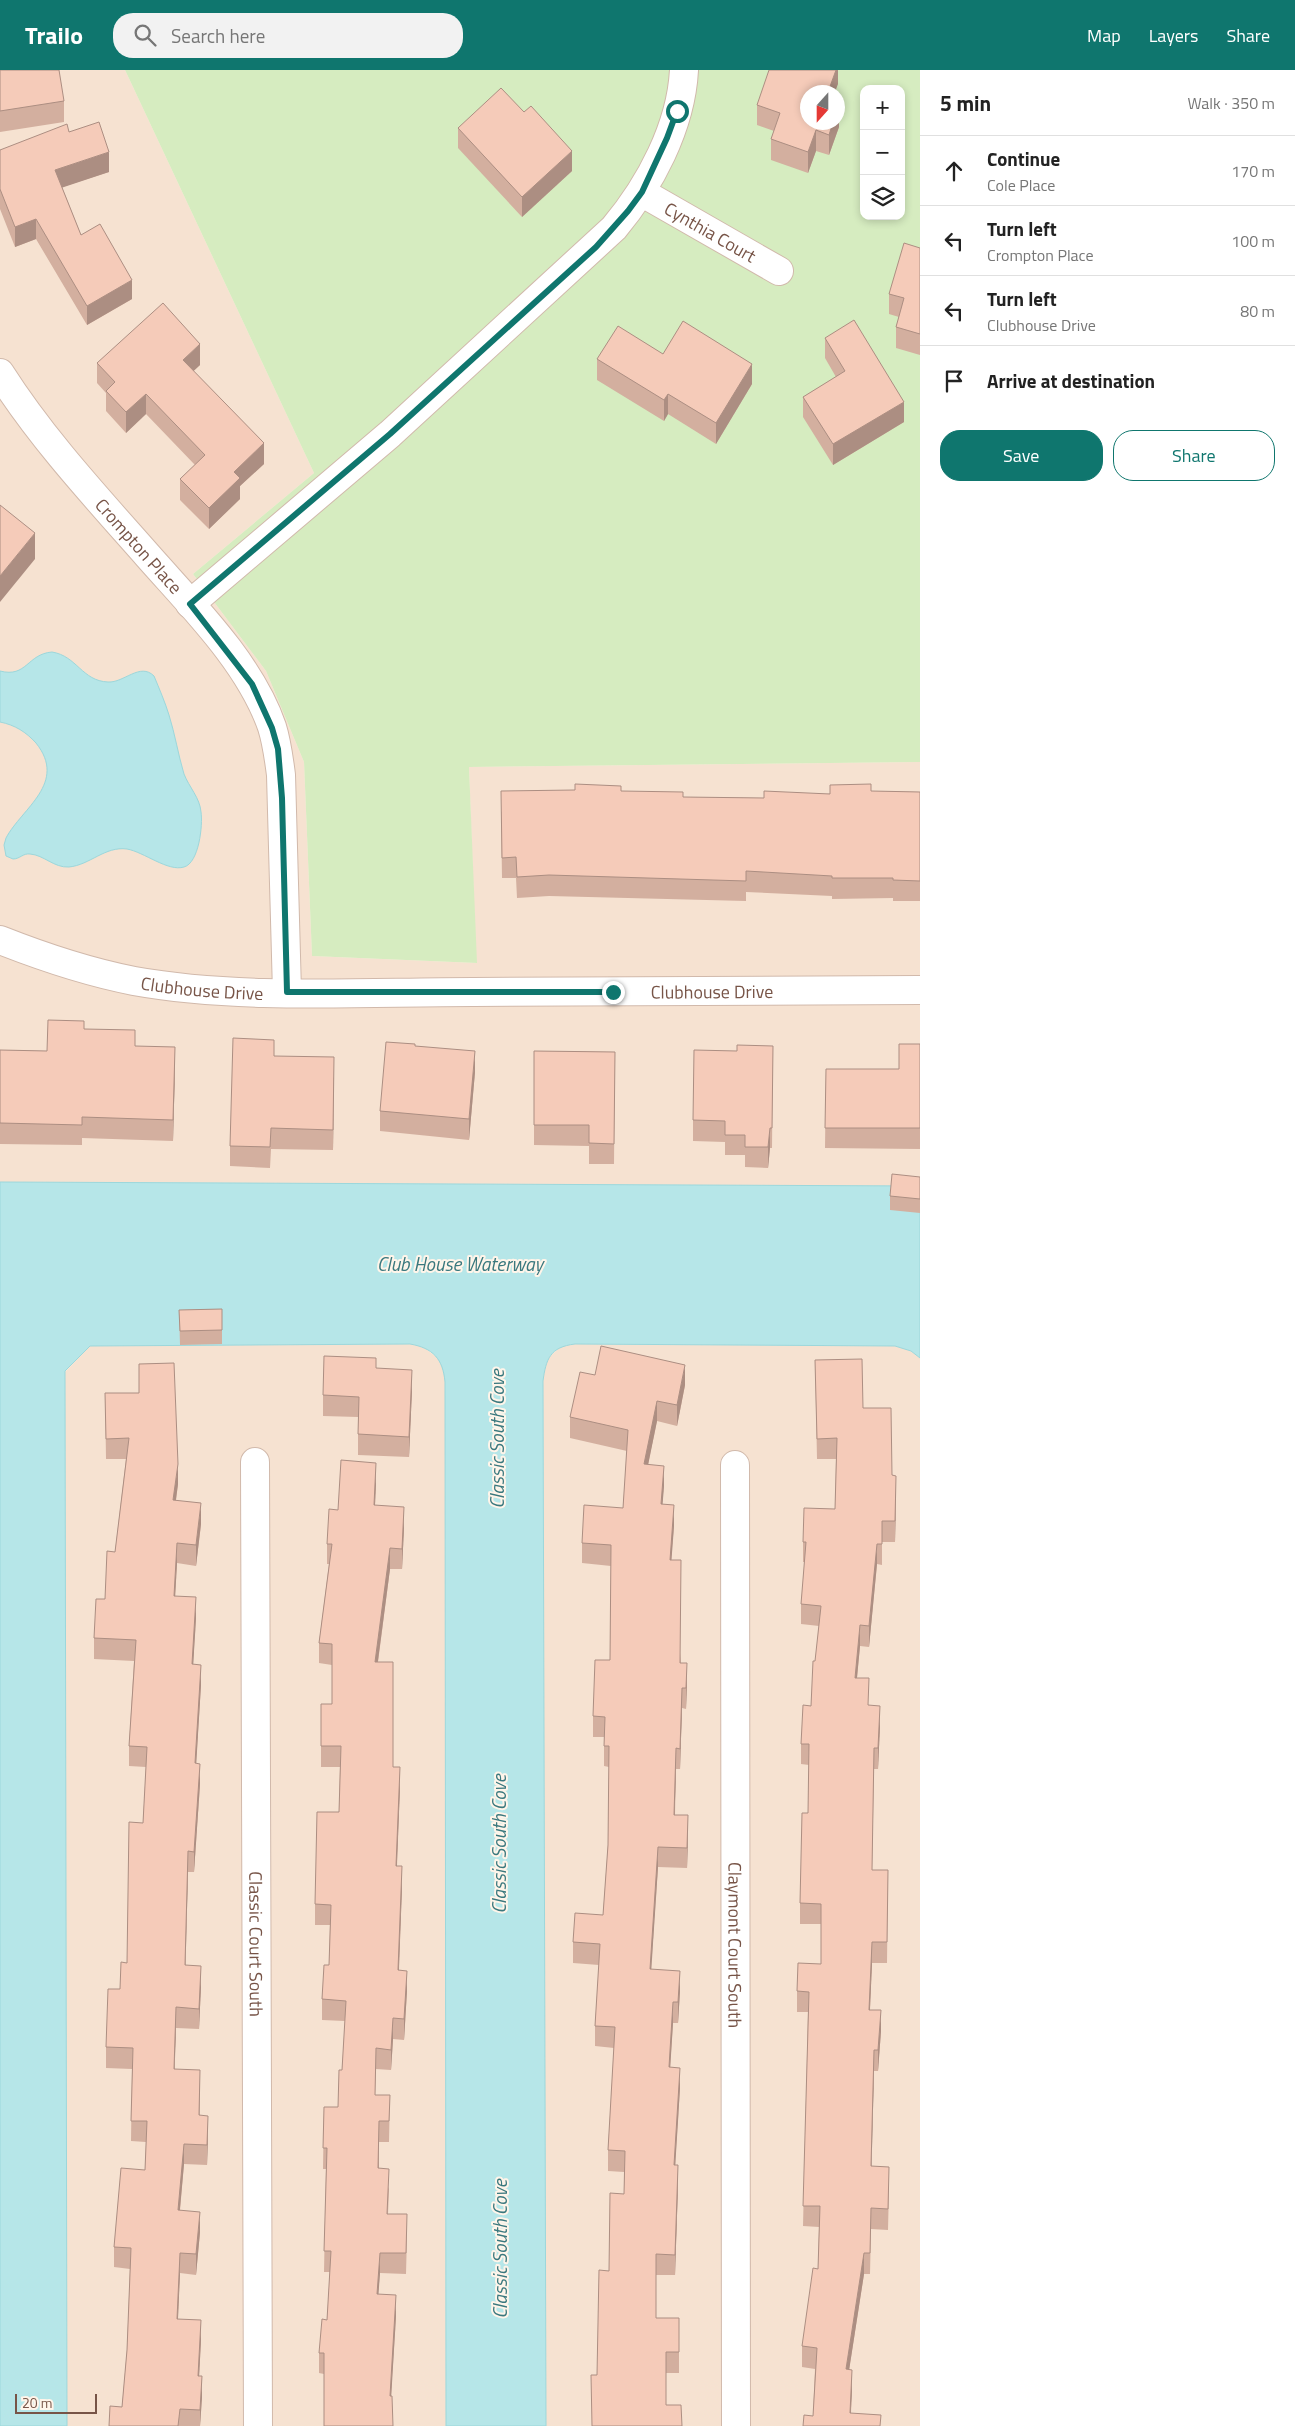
<!DOCTYPE html>
<html lang="en">
<head>
<meta charset="utf-8">
<style>
  body { margin:0; font-family:"Titillium Web",sans-serif; background:#f2f2f2; color:#222 }
  .controls { position:absolute; right:15px; top:15px; display:grid; overflow:hidden; border-radius:10px; box-shadow:0 2px 8px #0003 }
  .controls button { width:45px; height:45px; display:grid; place-items:center; padding:0; border:0; border-bottom:1px solid #e0e0e0; background:#fff; color:#222; font:25px sans-serif }
  .compass { position:absolute; left:800px; top:15px; width:45px; height:45px; border-radius:50%; background:#fff; box-shadow:0 2px 8px #0003; rotate:201deg }
  .scale { position:absolute; left:15px; bottom:12px; width:82px; box-sizing:border-box; padding-left:5px; border:2px solid #775447; border-top:0; font-size:14px; line-height:18px; white-space:nowrap; color:#775447; -webkit-text-stroke:4px #fff5ea; paint-order:stroke }
  .stop { position:absolute; width:15px; height:15px; margin:-11px; border:4px solid #0f766e; border-radius:50%; background:#fff }
  .stop.end { background:#0f766e; border-color:#fff; box-shadow:0 1px 5px #0008 }
  .list { margin:0; padding:0; list-style:none }
  h2 { display:flex; justify-content:space-between; align-items:center; height:65px; margin:0; padding:0 20px; font-size:21px }
  h2 small { font-size:16px; font-weight:400; color:#767676 }
  .list li { display:grid; grid-template-columns:32px 1fr auto; gap:15px; align-items:center; box-sizing:border-box; height:70px; padding:0 20px; border-top:1px solid #e0e0e0 }
  .list b { display:block; font-size:19px; white-space:nowrap }
  .list p { margin:0; font-size:16px; white-space:nowrap; color:#767676 }
  .list em { font-size:16px; font-style:normal; color:#767676 }
  .actions { display:flex; gap:10px; padding:15px 20px }
  .actions a { flex:1; padding:11px 0; border:1px solid #0f766e; border-radius:20px; text-align:center; font-size:18px; color:#0f766e }
  .actions .main { background:#0f766e; color:#fff }
  .icon { flex:none; width:28px; height:28px; fill:none; stroke:currentColor; stroke-width:2; stroke-linecap:round; stroke-linejoin:round }
  .map { position:relative; flex:none; width:920px; height:2356px; overflow:hidden }
  header { display:flex; align-items:center; gap:30px; box-sizing:border-box; height:70px; padding:0 25px; background:#0f766e; color:#fff }
  header strong { font-size:24px }
  nav { display:flex; gap:28px; margin-inline-start:auto; font-size:18px }
  .search { width:350px; height:45px; background:#f2f2f2; display:flex; align-items:center; gap:12px; box-sizing:border-box; padding:0 18px; border-radius:20px; color:#767676; font-size:19px }
  main { display:flex }
  aside { flex:1; background:#fff }
  .map>svg:first-child { display:block }
  .residential { fill:#f6e2d1 }
  .green { fill:#d6ecc0; fill-rule:evenodd }
  .water { fill:#b6e6e8; stroke:#9cd7db }
  .lines { fill:none; stroke-linecap:round; stroke-linejoin:round }
  .minor-casing { stroke:#d1b9ab; stroke-width:30 }
  .minor { stroke:#fff; stroke-width:28 }
  .wall { fill:#d3af9f }
  .shaded-wall { fill:#ac8e82 }
  .building { fill:#f5cbb9; stroke:#ac8e82 }
  .route { stroke:#0f766e; stroke-width:6 }
  .labels { text-anchor:middle; dominant-baseline:central; stroke-width:4; stroke-linejoin:round; paint-order:stroke }
  .street-label { font-size:18px; fill:#775447; stroke:#fff5ea }
  .water-label { font-size:19px; font-style:italic; fill:#3a787e; stroke:#fff5ea }
</style>
</head>
<body>
<header>
<strong>Trailo</strong>
<div class="search"><svg class="icon" aria-label="search" viewBox="0 0 24 24"><circle cx="10" cy="10" r="6"/><path d="M15 15l6 6"/></svg>Search here</div>
<nav><a>Map</a><a>Layers</a><a>Share</a></nav>
</header>
<main>
<div class="map">
<svg width="920" height="2356" viewBox="0 0 920 2356">
  <rect width="100%" height="100%" fill="#fef1e3"/>
  <!-- residential -->
  <g class="residential">
    <polygon points="0,0 125,0 314,403 193,504 266,601 304,692 312,886 476,893 469,697 920,692 920,1116 0,1112"/>
    <polygon points="410,1274 422,1276 439,1289 444,1298 445,1312 446,2356 67,2356 65,1302 90,1276"/>
    <polygon points="575,1274 895,1276 911,1281 920,1288 920,2356 546,2356 543,1311 545,1295 549,1287 563,1275"/>
  </g>
  <!-- green -->
  <path class="green" d="M125 0H920V692L469 697 477 893 312 886 304 692 266 601 193 504 314 403ZM864 19H901V146H864ZM808 22H838V52H808Z"/>
  <!-- water -->
  <g class="water">
    <path d="M52 582C77 586 82 611 108 612 124 613 140 592 154 606 159 618 165 632 169 645 175 664 178 684 184 704 189 717 200 728 201 742 203 755 199 793 184 797 168 802 144 782 127 779 105 776 90 795 69 797 54 798 44 785 30 784 23 783 20 789 13 789L6 786 4 775 6 768C22 738 68 713 36 673 26 662 15 655 0 652V601C27 608 27 584 52 582Z"/>
    <path d="M0 1112 920 1116V1288L911 1281 895 1276 575 1274C550 1277 546 1289 543 1311L546 2356H446L445 1312C443 1289 433 1278 410 1274L90 1276 65 1301 67 2356H0Z"/>
  </g>
  <g class="lines">
    <defs>
      <g id="minor">
        <path id="s1" d="M641 122 779 201"/>
        <path id="s2" d="M0 303C42 369 96 427 148 486 192 536 250 593 272 657 277 673 279 689 281 705L287 922"/>
        <path d="M190 534 390 364 614 158C650 115 681 57 684 0"/>
        <path id="s3" d="M0 870C43 887 88 902 134 911 240 930 364 922 473 922 622 922 771 921 920 920"/>
        <path id="s4" d="M255 1392 258 2356"/>
        <path id="s5" d="M735 1395 736 2356"/>
      </g>
    </defs>
    <!-- minor casing -->
    <use href="#minor" class="minor-casing"/>
    <!-- minor -->
    <use href="#minor" class="minor"/>
  </g>
  <!-- wall -->
  <g class="wall">
    <polygon points="0,0 64,31 64,52 0,62"/>
    <polygon points="838,0 838,14 808,22 839,57 829,85 816,81 808,103 771,90 771,69 774,61 757,55 757,35"/>
    <polygon points="458,58 572,101 522,147 458,78"/>
    <polygon points="0,80 109,102 62,117 81,165 132,229 87,255 36,169 15,177 0,139"/>
    <polygon points="920,178 920,285 896,278 896,257 899,247 889,244 889,224"/>
    <polygon points="825,268 904,352 833,395 803,347 803,327 836,307 825,288"/>
    <polygon points="663,284 752,314 716,374 668,344 664,351 597,310 597,289"/>
    <polygon points="97,293 200,295 193,301 264,394 240,416 240,429 209,459 180,430 180,409 195,395 146,344 126,363 106,341 106,323 97,313"/>
    <polygon points="575,720 621,721 683,727 764,728 871,721 920,722 920,831 893,831 893,828 832,829 832,826 746,822 746,831 549,826 517,828 516,808 502,808 501,742"/>
    <polygon points="84,959 135,976 175,998 173,1071 82,1068 82,1075 0,1074 0,980 47,981"/>
    <polygon points="920,974 920,1079 825,1078 826,999 899,999"/>
    <polygon points="773,976 772,1078 770,1078 768,1098 745,1097 745,1085 725,1085 725,1072 693,1071 693,1050 737,981"/>
    <polygon points="534,981 615,982 614,1094 589,1094 589,1076 534,1075"/>
    <polygon points="274,986 334,1008 333,1080 271,1079 270,1098 230,1096 230,1076"/>
    <polygon points="475,1002 469,1070 380,1061 380,1041"/>
    <polygon points="920,1107 920,1143 890,1140 890,1126"/>
    <polygon points="222,1239 222,1274 180,1275 179,1240"/>
    <polygon points="815,1290 863,1338 892,1405 896,1426 895,1472 882,1472 882,1495 877,1494 869,1577 860,1576 857,1608 868,1635 880,1656 878,1699 874,1699 872,1800 888,1800 887,1893 872,1893 870,1940 881,1961 878,2001 874,2001 871,2096 889,2117 888,2160 871,2159 870,2204 864,2204 849,2300 852,2320 851,2343 813,2346 815,2299 802,2297 802,2276 818,2199 819,2157 803,2156 808,1942 797,1942 797,1921 821,1894 821,1854 800,1854 800,1833 808,1743 809,1695 801,1694 801,1674 811,1636 819,1556 801,1554 801,1534 805,1492 803,1492 803,1472 835,1439 836,1389 817,1389"/>
    <polygon points="376,1298 412,1320 409,1387 358,1385 358,1347 323,1346 323,1325"/>
    <polygon points="595,1305 685,1315 677,1356 657,1351 648,1394 664,1416 662,1434 674,1456 671,1490 681,1593 687,1613 686,1639 682,1638 680,1699 676,1699 675,1745 688,1766 687,1798 658,1797 651,1899 680,1921 678,1953 673,1953 670,1997 680,2018 675,2095 678,2116 675,2205 656,2205 656,2248 679,2248 679,2303 666,2303 666,2335 682,2356 597,2305 609,2201 624,2124 624,2102 608,2101 608,2080 614,1978 595,1976 595,1956 599,1895 573,1893 573,1872 603,1845 608,1775 609,1697 604,1696 604,1667 593,1667 593,1646 610,1590 611,1496 582,1493 582,1473 623,1438 627,1381 570,1368 570,1347"/>
    <polygon points="105,1323 178,1414 176,1430 201,1454 196,1496 177,1493 175,1526 196,1548 193,1594 201,1615 196,1694 200,1714 194,1802 188,1802 185,1895 201,1916 199,1959 176,1958 174,1999 200,2020 199,2045 208,2066 207,2095 184,2094 180,2140 200,2162 196,2205 180,2203 178,2249 201,2270 199,2306 202,2327 200,2356 109,2356 122,2337 127,2280 130,2199 114,2197 114,2177 145,2100 146,2072 131,2071 132,1999 106,1998 106,1977 127,1893 143,1753 146,1697 129,1696 129,1676 134,1591 94,1589 94,1568 105,1529 115,1482 126,1389 106,1389"/>
    <polygon points="376,1413 375,1435 404,1458 402,1499 390,1499 378,1592 393,1697 400,1717 397,1796 402,1817 399,1900 407,1921 404,1970 393,1969 391,2000 376,1999 375,2025 390,2025 389,2072 379,2072 379,2098 389,2119 388,2144 407,2165 406,2204 380,2203 378,2224 396,2246 391,2326 324,2304 319,2303 319,2283 327,2250 330,2202 324,2202 326,2099 323,2099 324,2037 338,2037 342,2000 345,1951 322,1950 322,1929 329,1895 330,1855 315,1855 315,1834 339,1742 340,1697 321,1697 321,1634 332,1634 332,1595 319,1593 319,1573 329,1494 327,1494 327,1474 338,1440"/>
  </g>
  <!-- shaded-wall -->
  <g class="shaded-wall">
    <polygon points="836,0 838,0 838,14 835,22 828,22"/>
    <polygon points="839,36 839,57 829,85 829,65 833,52 838,52 838,40"/>
    <polygon points="816,60 816,81 808,103 808,82"/>
    <polygon points="572,81 572,101 522,147 522,127"/>
    <polygon points="109,82 109,102 55,120 55,100"/>
    <polygon points="36,149 36,169 15,177 15,157"/>
    <polygon points="132,210 132,229 87,255 87,236"/>
    <polygon points="200,274 200,295 183,311 183,290"/>
    <polygon points="752,294 752,314 716,374 716,353"/>
    <polygon points="146,324 146,344 126,363 126,342"/>
    <polygon points="668,324 668,344 664,351 664,330"/>
    <polygon points="904,332 904,352 833,395 833,374"/>
    <polygon points="264,373 264,394 240,416 240,429 209,459 209,438 234,402"/>
    <polygon points="35,463 35,489 0,532 0,506"/>
    <polygon points="175,977 175,998 173,1071 173,1050"/>
    <polygon points="475,981 475,1002 469,1070 469,1049"/>
    <polygon points="334,987 334,1008 333,1080 333,1060"/>
    <polygon points="770,1058 770,1078 768,1098 768,1077"/>
    <polygon points="685,1295 685,1315 677,1356 677,1335"/>
    <polygon points="412,1300 412,1320 409,1387 409,1367"/>
    <polygon points="657,1331 657,1351 644,1415 644,1394"/>
    <polygon points="376,1393 376,1413 374,1456 374,1435"/>
    <polygon points="178,1394 178,1414 173,1451 173,1430"/>
    <polygon points="664,1396 664,1416 661,1455 661,1434"/>
    <polygon points="896,1406 896,1426 895,1472 895,1451"/>
    <polygon points="201,1433 201,1454 196,1496 196,1475"/>
    <polygon points="674,1435 674,1456 670,1510 670,1490"/>
    <polygon points="404,1437 404,1458 402,1499 402,1479"/>
    <polygon points="177,1473 177,1493 174,1547 174,1526"/>
    <polygon points="877,1474 877,1494 869,1577 869,1556"/>
    <polygon points="390,1478 390,1499 375,1613 375,1592"/>
    <polygon points="196,1527 196,1548 192,1615 192,1594"/>
    <polygon points="860,1555 860,1576 855,1628 855,1608"/>
    <polygon points="687,1593 687,1613 686,1639 686,1618"/>
    <polygon points="201,1595 201,1615 195,1714 195,1693"/>
    <polygon points="682,1618 682,1638 680,1699 680,1679"/>
    <polygon points="880,1636 880,1656 878,1699 878,1678"/>
    <polygon points="676,1678 676,1699 674,1765 674,1745"/>
    <polygon points="200,1694 200,1714 194,1802 194,1782"/>
    <polygon points="400,1697 400,1717 396,1816 396,1796"/>
    <polygon points="688,1745 688,1766 687,1798 687,1778"/>
    <polygon points="658,1777 658,1797 650,1919 650,1899"/>
    <polygon points="188,1781 188,1802 185,1915 185,1895"/>
    <polygon points="402,1796 402,1817 398,1921 398,1900"/>
    <polygon points="872,1872 872,1893 869,1960 869,1940"/>
    <polygon points="201,1896 201,1916 199,1959 199,1939"/>
    <polygon points="407,1901 407,1921 404,1970 404,1949"/>
    <polygon points="680,1901 680,1921 678,1953 678,1932"/>
    <polygon points="673,1932 673,1953 669,2017 669,1997"/>
    <polygon points="176,1937 176,1958 174,2019 174,1999"/>
    <polygon points="881,1940 881,1961 878,2001 878,1980"/>
    <polygon points="393,1948 393,1969 391,2000 391,1980"/>
    <polygon points="874,1980 874,2001 871,2117 871,2096"/>
    <polygon points="680,1998 680,2018 674,2116 674,2095"/>
    <polygon points="200,2000 200,2020 199,2066 199,2045"/>
    <polygon points="208,2046 208,2066 207,2095 207,2075"/>
    <polygon points="379,2051 379,2072 378,2119 378,2098"/>
    <polygon points="184,2074 184,2094 178,2160 178,2140"/>
    <polygon points="678,2095 678,2116 675,2205 675,2185"/>
    <polygon points="200,2142 200,2162 196,2205 196,2184"/>
    <polygon points="180,2183 180,2203 177,2269 177,2249"/>
    <polygon points="380,2183 380,2203 377,2245 377,2224"/>
    <polygon points="864,2183 864,2204 846,2320 846,2299"/>
    <polygon points="396,2225 396,2246 390,2346 390,2326"/>
    <polygon points="201,2250 201,2270 198,2327 198,2306"/>
    <polygon points="852,2300 852,2320 850,2356 850,2343"/>
    <polygon points="202,2306 202,2327 200,2356 200,2340"/>
  </g>
  <!-- building -->
  <g class="building">
    <polygon points="0,0 59,0 64,31 0,41"/>
    <polygon points="769,0 836,0 828,22 808,22 808,52 833,52 829,65 816,60 808,82 771,69 780,43 757,35"/>
    <polygon points="501,18 524,42 531,36 572,81 522,127 458,58"/>
    <polygon points="99,52 109,82 55,100 81,165 100,154 132,210 87,236 36,149 15,157 0,119 0,80 67,54 69,62"/>
    <polygon points="904,173 920,178 920,264 896,257 904,228 889,224"/>
    <polygon points="163,233 200,274 183,290 264,373 234,402 240,408 209,438 180,409 205,385 146,324 126,342 106,321 115,312 97,293"/>
    <polygon points="854,250 904,332 833,374 803,327 845,301 825,268"/>
    <polygon points="683,251 752,294 716,353 668,324 664,330 597,289 618,256 663,284"/>
    <polygon points="0,435 35,463 0,506"/>
    <polygon points="575,714 621,716 621,721 683,722 683,727 764,728 764,721 830,724 830,715 871,714 871,721 920,722 920,811 893,810 893,808 832,808 832,806 746,801 746,811 549,805 517,807 516,787 502,788 501,721 575,720"/>
    <polygon points="48,950 84,951 84,959 135,960 135,976 175,977 173,1050 82,1047 82,1055 0,1053 0,980 47,981"/>
    <polygon points="233,968 274,970 274,986 334,987 333,1060 271,1058 270,1077 230,1076"/>
    <polygon points="386,972 415,974 415,976 475,981 469,1049 380,1041"/>
    <polygon points="899,974 920,974 920,1058 825,1058 826,999 899,999"/>
    <polygon points="737,975 773,976 772,1058 770,1058 768,1077 745,1077 745,1065 725,1065 725,1051 693,1050 694,980 737,981"/>
    <polygon points="534,981 615,982 614,1074 589,1073 589,1055 534,1055"/>
    <polygon points="892,1104 920,1107 920,1129 890,1126"/>
    <polygon points="222,1239 222,1260 180,1261 179,1240"/>
    <polygon points="601,1276 685,1295 677,1335 657,1331 644,1394 664,1396 661,1434 674,1435 670,1490 681,1490 680,1593 687,1593 686,1618 682,1618 680,1679 676,1678 674,1745 688,1745 687,1778 658,1777 650,1899 680,1901 678,1932 673,1932 669,1997 680,1998 674,2095 678,2095 675,2185 656,2184 656,2248 679,2248 679,2282 666,2282 666,2335 681,2335 682,2356 592,2356 591,2305 597,2305 599,2200 609,2201 610,2123 624,2124 625,2081 608,2080 615,1957 595,1956 600,1874 573,1872 575,1843 603,1845 608,1775 609,1676 604,1676 605,1647 593,1646 595,1590 610,1590 611,1475 582,1473 584,1435 623,1438 628,1360 570,1347 580,1302 595,1305"/>
    <polygon points="324,1286 376,1288 376,1298 412,1300 409,1367 358,1364 359,1327 323,1325"/>
    <polygon points="862,1289 863,1338 891,1338 892,1405 896,1406 895,1451 882,1451 882,1474 877,1474 869,1556 860,1555 855,1608 869,1608 868,1635 880,1636 878,1678 874,1678 872,1800 888,1800 887,1872 872,1872 869,1940 881,1940 878,1980 874,1980 871,2096 889,2097 888,2139 871,2138 870,2183 864,2183 846,2299 852,2300 850,2343 881,2345 880,2356 803,2356 804,2345 813,2346 817,2278 802,2276 813,2198 818,2199 820,2136 803,2136 809,1922 797,1921 798,1893 821,1894 821,1834 800,1833 802,1743 808,1743 809,1674 801,1674 803,1635 811,1636 813,1591 815,1591 821,1536 801,1534 806,1472 803,1472 804,1438 835,1439 837,1368 817,1369 815,1290"/>
    <polygon points="174,1293 178,1394 173,1430 201,1433 196,1475 177,1473 174,1526 196,1527 192,1594 201,1595 195,1693 200,1694 194,1782 188,1781 185,1895 201,1896 199,1939 176,1937 174,1999 200,2000 199,2045 208,2046 207,2075 184,2074 178,2140 200,2142 196,2184 180,2183 177,2249 201,2250 198,2306 202,2306 200,2340 180,2339 178,2356 109,2356 110,2336 122,2337 127,2280 131,2178 114,2177 121,2098 145,2100 147,2051 131,2051 133,1978 106,1977 108,1919 120,1919 121,1892 127,1893 129,1752 143,1753 147,1677 129,1676 136,1570 94,1568 96,1529 105,1529 107,1481 115,1482 129,1368 106,1369 105,1323 139,1323 139,1294"/>
    <polygon points="341,1390 376,1393 374,1435 404,1437 402,1479 390,1478 375,1592 393,1592 393,1697 400,1697 396,1796 402,1796 398,1900 407,1901 404,1949 393,1948 391,1980 376,1978 375,2025 390,2025 389,2051 379,2051 378,2098 389,2099 387,2144 407,2144 406,2183 380,2183 377,2224 396,2225 390,2326 392,2326 393,2356 324,2356 324,2283 319,2283 322,2249 327,2250 331,2181 324,2181 327,2078 323,2078 324,2037 338,2037 339,2000 342,2000 346,1931 322,1929 324,1895 329,1895 331,1835 315,1834 317,1742 339,1742 341,1676 321,1676 321,1634 332,1634 332,1574 319,1573 332,1474 327,1474 329,1439 338,1440"/>
  </g>
  <g class="lines">
    <!-- route -->
    <polyline class="route" points="613,922 287,922 282,728 278,679 272,658 252,614 190,534 390,364 596,177 628,141 642,122 667,68 677,41"/>
  </g>
  <g class="labels">
    <!-- street labels -->
    <g class="street-label">
      <text stroke="none"><textPath href="#s1" startOffset="80">Cynthia Court</textPath></text>
      <text stroke="none"><textPath href="#s2" startOffset="222">Crompton Place</textPath></text>
      <text stroke="none"><textPath href="#s3" startOffset="209">Clubhouse Drive</textPath></text>
      <text stroke="none"><textPath href="#s3" startOffset="719">Clubhouse Drive</textPath></text>
      <text stroke="none"><textPath href="#s4" startOffset="482">Classic Court South</textPath></text>
      <text stroke="none"><textPath href="#s5" startOffset="480">Claymont Court South</textPath></text>
    </g>
    <!-- water labels -->
    <g class="water-label">
      <text x="460" y="1193">Club House Waterway</text>
      <text transform="translate(496 1369) rotate(-90)">Classic South Cove</text>
      <text transform="translate(498 1774) rotate(-90)">Classic South Cove</text>
      <text transform="translate(499 2179) rotate(-90)">Classic South Cove</text>
    </g>
  </g>
</svg>
<div class="controls">
<button>+</button>
<button>−</button>
<button><svg class="icon" aria-label="layers" viewBox="0 0 24 24"><path d="M12 4l9 5-9 5-9-5zM3 14l9 5 9-5"/></svg></button>
</div>
<svg class="compass" viewBox="-18 -18 36 36"><path d="M0-13l5 13h-10z" fill="#e53935"/><path d="M0 13l5-13h-10z" fill="#767676"/></svg>
<div class="scale">20 m</div>
<div class="stop" style="left:677px;top:41px"></div>
<div class="stop end" style="left:613px;top:922px"></div>
</div>
<aside>
<h2>5 min<small>Walk · 350 m</small></h2>
<ul class="list">
<li><svg class="icon" aria-label="ahead" viewBox="0 0 24 24"><path d="M12 20V5M6 11l6-6 6 6"/></svg><div><b>Continue</b><p>Cole Place</p></div><em>170 m</em></li>
<li><svg class="icon" aria-label="left" viewBox="0 0 24 24"><path d="M17 20v-9H6M10 6l-5 5 5 5"/></svg><div><b>Turn left</b><p>Crompton Place</p></div><em>100 m</em></li>
<li><svg class="icon" aria-label="left" viewBox="0 0 24 24"><path d="M17 20v-9H6M10 6l-5 5 5 5"/></svg><div><b>Turn left</b><p>Clubhouse Drive</p></div><em>80 m</em></li>
<li><svg class="icon" aria-label="arrive" viewBox="0 0 24 24"><path d="M6 21V4h12l-3 4 3 4H6"/></svg><div><b>Arrive at destination</b></div></li>
</ul>
<div class="actions"><a class="main">Save</a><a>Share</a></div>
</aside>
</main>
</body>
</html>
